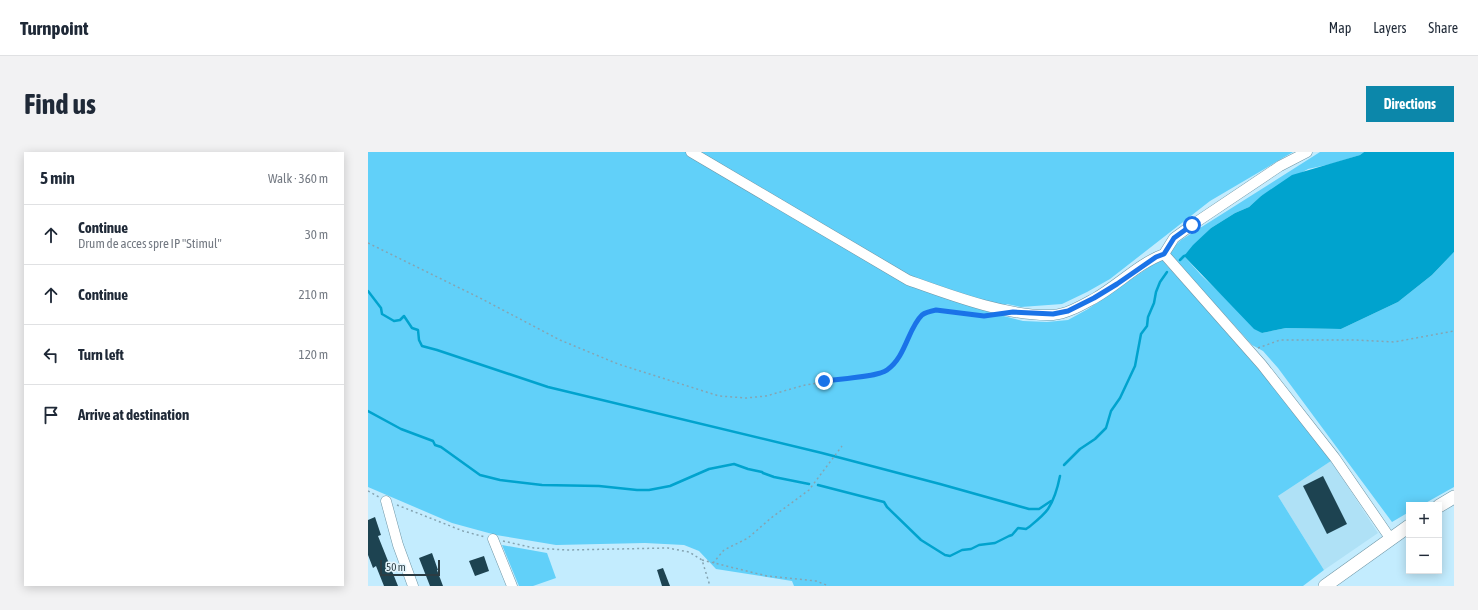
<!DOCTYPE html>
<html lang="en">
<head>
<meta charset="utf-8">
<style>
  body { margin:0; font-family:"Asap Condensed",sans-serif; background:#f2f2f3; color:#1f2937 }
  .controls { position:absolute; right:12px; bottom:12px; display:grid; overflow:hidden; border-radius:0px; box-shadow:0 2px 10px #0003 }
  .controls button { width:36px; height:36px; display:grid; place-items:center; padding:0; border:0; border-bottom:1px solid #e0e1e3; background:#fff; color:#1f2937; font:20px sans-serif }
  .scale { position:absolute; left:12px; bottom:10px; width:60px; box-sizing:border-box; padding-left:4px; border:2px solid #2b3c43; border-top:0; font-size:11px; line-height:14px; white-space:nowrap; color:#2b3c43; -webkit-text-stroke:3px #e5f5fc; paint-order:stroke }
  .stop { position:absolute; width:12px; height:12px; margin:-9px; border:3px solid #1a73e8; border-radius:50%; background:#fff }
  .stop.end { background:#1a73e8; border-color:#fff; box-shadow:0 1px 4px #0008 }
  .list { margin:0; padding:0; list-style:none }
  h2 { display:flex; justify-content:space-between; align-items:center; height:52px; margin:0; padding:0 16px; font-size:17px }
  h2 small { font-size:13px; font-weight:400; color:#747a83 }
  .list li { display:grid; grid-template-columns:26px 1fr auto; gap:12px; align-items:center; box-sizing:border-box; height:60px; padding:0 16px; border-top:1px solid #e0e1e3 }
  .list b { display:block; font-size:15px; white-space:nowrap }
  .list p { margin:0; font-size:13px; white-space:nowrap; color:#747a83 }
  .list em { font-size:13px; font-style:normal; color:#747a83 }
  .icon { flex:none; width:22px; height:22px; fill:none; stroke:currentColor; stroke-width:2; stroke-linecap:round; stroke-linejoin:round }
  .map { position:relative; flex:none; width:1086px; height:434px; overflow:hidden; border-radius:0px }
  header { display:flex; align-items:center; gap:24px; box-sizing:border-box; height:56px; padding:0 20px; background:#fff; border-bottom:1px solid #e0e1e3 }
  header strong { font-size:19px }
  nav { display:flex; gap:22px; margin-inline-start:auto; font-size:14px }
  .intro { display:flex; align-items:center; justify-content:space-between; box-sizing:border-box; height:96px; padding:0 24px }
  h1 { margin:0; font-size:28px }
  .button { padding:10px 18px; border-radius:0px; background:#0c87aa; color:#fff; font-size:14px; font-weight:700 }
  main { display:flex; gap:24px; padding:0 24px }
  aside { flex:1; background:#fff; border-radius:0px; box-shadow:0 2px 10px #0003 }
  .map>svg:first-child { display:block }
  .built { fill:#afe1f6 }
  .green { fill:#61d0f9 }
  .water { fill:#00a3ce }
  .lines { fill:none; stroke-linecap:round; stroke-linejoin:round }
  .stream { stroke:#00a3ce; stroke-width:2.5 }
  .building { fill:#1d4351 }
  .minor-casing { stroke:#7097a7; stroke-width:11 }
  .major-casing { stroke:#7097a7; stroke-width:14 }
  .path { stroke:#85a4b2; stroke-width:1.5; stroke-dasharray:2 3; stroke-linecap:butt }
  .minor { stroke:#fff; stroke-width:10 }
  .major { stroke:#fff; stroke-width:13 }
  .route { stroke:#1a73e8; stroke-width:5 }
</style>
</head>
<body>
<header>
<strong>Turnpoint</strong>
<nav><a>Map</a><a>Layers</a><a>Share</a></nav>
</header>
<div class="intro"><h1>Find us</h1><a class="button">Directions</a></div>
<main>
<aside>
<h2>5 min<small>Walk · 360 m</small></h2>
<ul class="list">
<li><svg class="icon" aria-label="ahead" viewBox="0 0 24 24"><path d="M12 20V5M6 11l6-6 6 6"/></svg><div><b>Continue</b><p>Drum de acces spre IP &quot;Stimul&quot;</p></div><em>30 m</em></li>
<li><svg class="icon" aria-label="ahead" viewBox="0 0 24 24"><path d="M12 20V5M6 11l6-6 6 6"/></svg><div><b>Continue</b></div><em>210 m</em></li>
<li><svg class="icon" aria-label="left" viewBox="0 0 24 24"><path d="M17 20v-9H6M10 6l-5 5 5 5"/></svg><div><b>Turn left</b></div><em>120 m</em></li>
<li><svg class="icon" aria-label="arrive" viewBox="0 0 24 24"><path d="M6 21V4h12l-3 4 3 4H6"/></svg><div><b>Arrive at destination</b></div></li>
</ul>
</aside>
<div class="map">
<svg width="1086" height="434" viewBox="0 0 1086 434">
  <rect width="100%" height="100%" fill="#c3ecfe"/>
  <!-- built -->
  <polygon class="built" points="963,309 1010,381 956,418 910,344"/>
  <!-- green -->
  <g class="green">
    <polygon points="0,0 925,0 842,49 742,127 719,140 694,152 653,155 639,152 620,160 655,169 679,170 700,168 720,157 793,107 880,203 963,309 910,344 956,418 935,434 426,434 424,429 348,417 331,399 316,393 277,391 188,393 128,383 84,371 0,335"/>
    <polygon points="952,0 996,0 992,3 963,12 940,17 893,44 881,55 867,61 843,76 816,104 833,123 894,181 918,176 973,177 1030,150 1064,123 1086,100 1086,335 1054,353 1041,353 1041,360 1024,370 910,216 895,199 884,193 800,100 813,88"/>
    <polygon points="134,393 179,401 188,426 165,434 151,434"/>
  </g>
  <!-- water -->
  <polygon class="water" points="996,0 1086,0 1086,100 1064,123 1030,150 973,177 918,176 894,181 886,177 816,104 825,93 843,76 867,61 881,55 893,44 924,23 992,3"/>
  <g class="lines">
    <!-- stream -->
    <g class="stream">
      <polyline points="812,108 816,104 820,103"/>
      <polyline points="0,139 13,156 14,162 26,169 32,168 36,164 44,176 50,178 51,188 54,194 69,198 180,235 454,301 572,332 661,357 671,357 683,349"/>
      <polyline points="0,259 33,277 65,289 67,293 73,295 112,323 132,328 174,333 231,334 269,338 281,338 302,334 341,317 366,312 380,317 394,320 395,321 406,325 441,332"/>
      <polyline points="696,313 712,297 727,287 738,276 743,259 752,246 767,214 773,182 779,174 780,165 786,151 788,140 792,130 799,120"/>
      <path d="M450 333 516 350 519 355 553 388 577 403 582 404 594 398 603 397 611 393 627 391 641 384 644 383 650 376 658 377 661 375C667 370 675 364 680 357 686 348 690 334 692 324"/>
    </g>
  </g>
  <!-- building -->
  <g class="building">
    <polygon points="955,324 979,372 959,382 935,334"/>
    <polygon points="7,365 13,383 10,384 30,434 16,434 8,414 5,416 0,403 0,368"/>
    <polygon points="64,401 70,418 69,418 75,434 62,434 51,406"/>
    <polygon points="116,404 121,419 107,424 101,409"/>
    <polygon points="295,416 302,434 294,434 289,418"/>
  </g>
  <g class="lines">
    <defs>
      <g id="minor">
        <path d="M323 0 540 128C582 143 640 165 685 163 699 162 714 153 727 146 750 133 771 111 796 102"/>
        <polyline points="796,102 894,213 967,306 1022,386"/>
        <polyline points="796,102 806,86 824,73 912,14 939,0"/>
        <polyline points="18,349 30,393 45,434"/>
        <polyline points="125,387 144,434"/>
      </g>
      <g id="major">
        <polyline points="1071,354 1086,345"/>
        <polyline points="957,434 1041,374"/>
      </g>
    </defs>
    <!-- minor casing -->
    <use href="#minor" class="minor-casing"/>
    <!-- major casing -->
    <use href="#major" class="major-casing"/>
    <!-- path -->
    <g class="path">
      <polyline points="0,91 112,146 192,188 250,212 351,244 378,246 398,244 437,233 509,222 519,218 536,198 546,175 554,164 562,159 568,158 617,163"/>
      <polyline points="890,196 912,188 988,188 1026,190 1086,179"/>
      <polyline points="0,339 11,345"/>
      <polyline points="29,353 95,379 117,385"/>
      <polyline points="135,389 166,396 199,398 300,396 321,400 334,408 342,434"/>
      <polyline points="334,408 399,424 448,429 461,434"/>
      <polyline points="345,411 356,398 380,386 403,366 441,338 474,294"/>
    </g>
    <!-- minor -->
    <use href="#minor" class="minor"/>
    <!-- major -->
    <use href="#major" class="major"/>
  </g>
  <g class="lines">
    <!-- route -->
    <path class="route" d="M456 229C470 227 510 225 519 218 538 205 540 176 554 163 558 160 563 159 568 158L616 164 645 160 685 162 700 159 726 146 749 132 788 105 796 102 806 86 824 73"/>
  </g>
</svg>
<div class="controls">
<button>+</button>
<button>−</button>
</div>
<div class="scale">50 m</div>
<div class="stop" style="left:824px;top:73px"></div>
<div class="stop end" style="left:456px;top:229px"></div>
</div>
</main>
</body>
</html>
